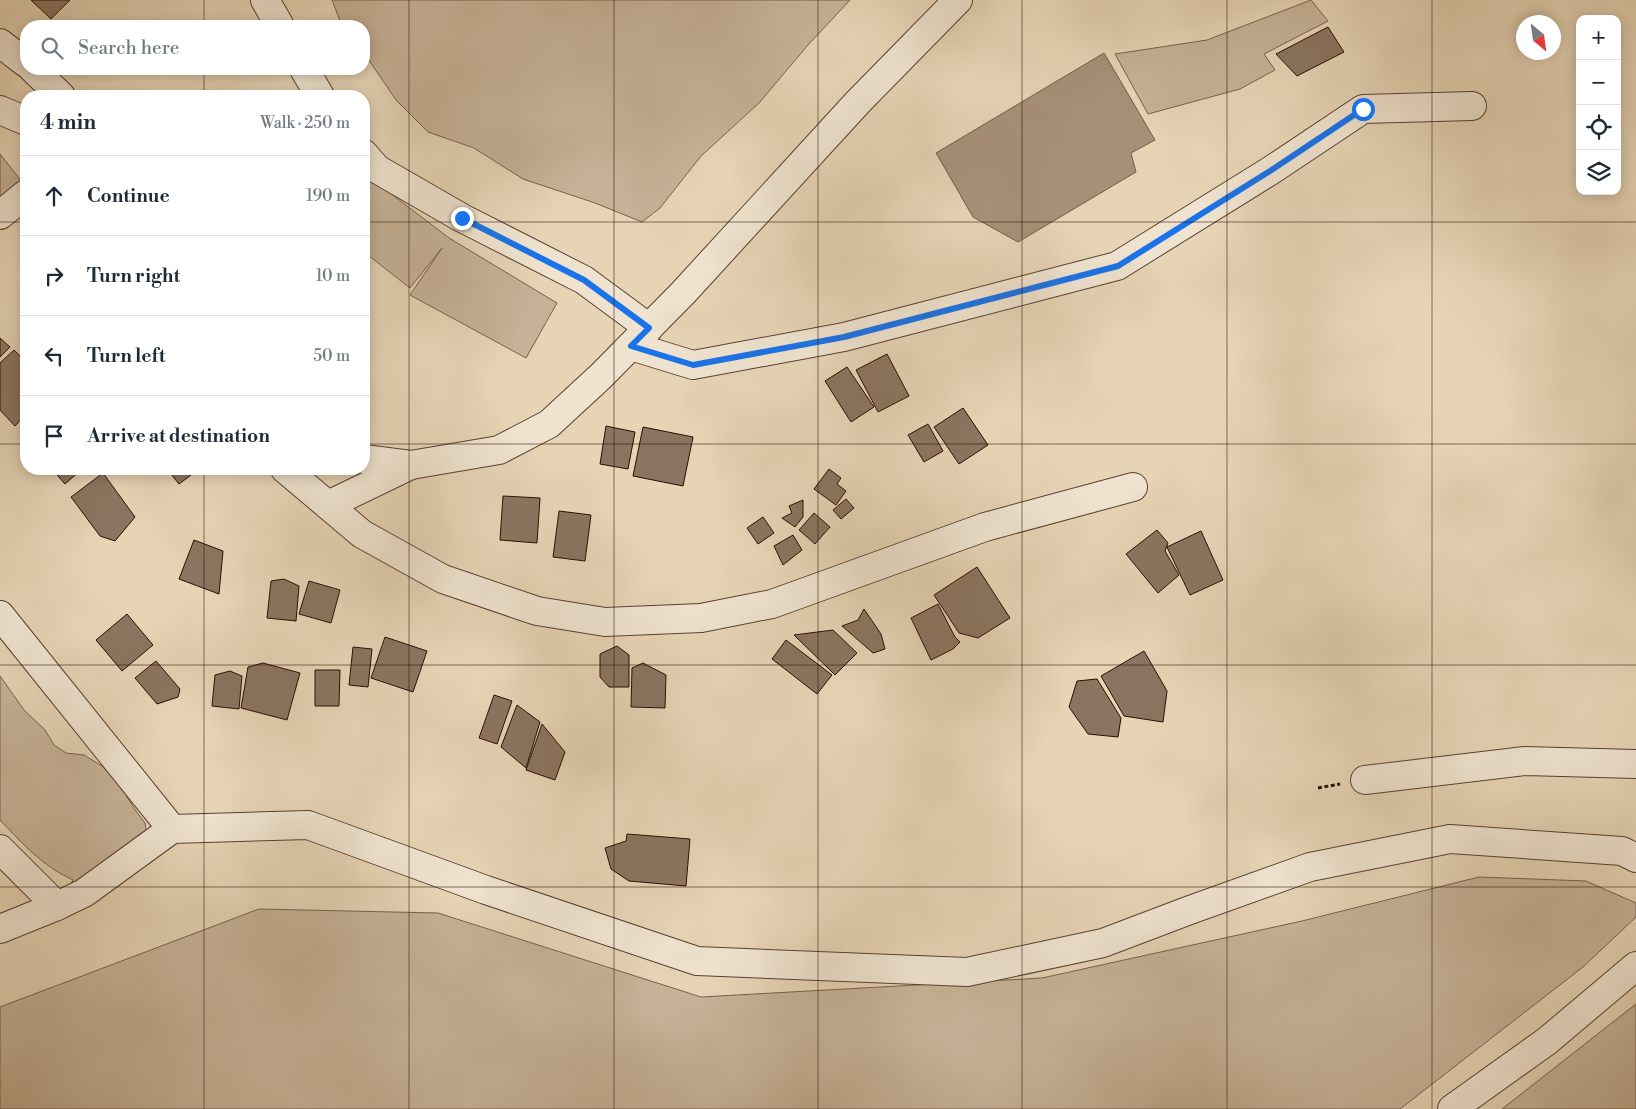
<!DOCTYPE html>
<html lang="en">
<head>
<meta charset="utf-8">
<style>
  body { margin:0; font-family:"Libre Bodoni",serif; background:#f6f6f7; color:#1f2937 }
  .controls { position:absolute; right:15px; top:15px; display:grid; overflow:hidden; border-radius:10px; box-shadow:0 2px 12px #0003 }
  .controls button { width:45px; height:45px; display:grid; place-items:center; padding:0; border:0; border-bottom:1px solid #e0e1e3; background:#fff; color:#1f2937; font:25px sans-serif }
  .compass { position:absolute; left:1516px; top:15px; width:45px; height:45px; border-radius:50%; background:#fff; box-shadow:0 2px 12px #0003; rotate:151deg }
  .stop { position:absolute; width:15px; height:15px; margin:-11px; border:4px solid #1a73e8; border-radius:50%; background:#fff }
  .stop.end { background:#1a73e8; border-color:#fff; box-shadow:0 1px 5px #0008 }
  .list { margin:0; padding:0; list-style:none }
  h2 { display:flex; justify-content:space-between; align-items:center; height:65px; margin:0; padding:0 20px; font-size:21px }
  h2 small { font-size:16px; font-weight:400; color:#747a83 }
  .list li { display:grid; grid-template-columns:32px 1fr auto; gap:15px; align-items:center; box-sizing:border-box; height:80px; padding:0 20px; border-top:1px solid #e0e1e3 }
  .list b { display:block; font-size:19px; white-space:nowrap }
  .list em { font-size:16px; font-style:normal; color:#747a83 }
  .icon { flex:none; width:28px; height:28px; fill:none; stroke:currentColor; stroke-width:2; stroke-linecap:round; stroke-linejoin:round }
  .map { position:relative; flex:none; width:1636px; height:1109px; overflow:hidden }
  .search { position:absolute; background:#fff; box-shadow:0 2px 12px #0003; left:20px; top:20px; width:350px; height:55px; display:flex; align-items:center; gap:12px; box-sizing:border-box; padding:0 18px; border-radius:20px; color:#747a83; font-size:19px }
  .panel { position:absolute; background:#fff; box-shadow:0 2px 12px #0003; left:20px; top:90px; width:350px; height:385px; border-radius:20px }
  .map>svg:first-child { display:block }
  .green { fill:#c6b297; stroke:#78604d }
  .water { fill:#a69178; stroke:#745d49 }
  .building { fill:#8b7560; stroke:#290e03 }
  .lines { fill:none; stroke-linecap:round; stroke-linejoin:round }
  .minor-casing { stroke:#584030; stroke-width:30 }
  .path { stroke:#290e03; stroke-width:3; stroke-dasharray:4 2.5; stroke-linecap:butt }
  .minor { stroke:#efe3cf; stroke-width:28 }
  .route { stroke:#1a73e8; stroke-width:6 }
  .grid { fill:none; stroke:#290e03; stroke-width:1; stroke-opacity:0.55 }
</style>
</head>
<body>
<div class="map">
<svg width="1636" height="1109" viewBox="0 0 1636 1109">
  <rect width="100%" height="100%" fill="#e6d4b5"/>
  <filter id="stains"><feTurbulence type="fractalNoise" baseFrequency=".004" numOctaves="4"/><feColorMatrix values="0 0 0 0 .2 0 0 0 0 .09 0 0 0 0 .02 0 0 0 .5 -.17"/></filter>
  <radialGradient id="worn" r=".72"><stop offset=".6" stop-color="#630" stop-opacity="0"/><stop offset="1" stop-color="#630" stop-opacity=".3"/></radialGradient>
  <!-- green -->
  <g class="green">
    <polygon points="332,0 850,0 808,45 759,103 701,156 660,208 642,222 595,203 523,179 474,148 428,132 396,100 364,53 364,26 342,26"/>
    <polygon points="1311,0 1328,21 1264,54 1275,70 1240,89 1148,114 1115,54 1207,40"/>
    <polygon points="0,154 26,187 0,211"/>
    <polygon points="364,173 449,238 557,303 526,358 410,295 442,248 410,288 364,252"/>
    <path d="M0 676 24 710 45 730 54 745 66 753 84 755 102 766 120 786 136 811 145 823 147 835 57 906 73 880C41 865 24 845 0 820Z"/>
    <polygon points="1479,877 1586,881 1636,903 1636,917 1583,967 1400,1109 0,1109 0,1007 259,909 438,913 701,997 1042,978 1302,921"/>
    <polygon points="1636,1004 1636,1109 1502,1109"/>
  </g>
  <!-- water -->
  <polygon class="water" points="1104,53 1155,140 1131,153 1136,172 1018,242 973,217 936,153"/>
  <!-- building -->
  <g class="building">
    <polygon points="31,0 70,0 51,19"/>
    <polygon points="1328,27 1344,52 1297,76 1276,54"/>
    <polygon points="0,338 10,347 0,357"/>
    <polygon points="14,350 26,362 26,414 15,426 0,410 0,363"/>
    <polygon points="887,354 909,396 878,412 856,370"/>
    <polygon points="847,367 874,407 851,422 825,381"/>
    <polygon points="963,408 988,445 959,464 934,427"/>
    <polygon points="928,424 943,451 924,462 908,435"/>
    <polygon points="606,426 635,432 628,469 600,464"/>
    <polygon points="643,427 693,437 683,486 633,476"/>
    <polygon points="52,469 82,469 65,484"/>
    <polygon points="167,469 199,469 179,484"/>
    <polygon points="829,469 841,478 837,484 846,491 836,505 814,489"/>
    <polygon points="103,473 135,517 115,541 100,536 71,497"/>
    <polygon points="503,496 540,498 537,543 500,540"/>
    <polygon points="846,499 854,508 841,519 833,510"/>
    <polygon points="803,500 803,517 795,527 782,518 792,513 789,506"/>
    <polygon points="559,511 591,515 585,561 553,557"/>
    <polygon points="814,513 830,527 815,544 799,530"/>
    <polygon points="763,517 774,533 758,544 747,528"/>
    <polygon points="1157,530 1168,543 1165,551 1179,575 1158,593 1126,554"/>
    <polygon points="1201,531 1223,580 1190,595 1167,547"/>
    <polygon points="793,535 802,550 783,565 774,546"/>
    <polygon points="194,540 223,551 219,594 179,579"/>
    <polygon points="977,567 1010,618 978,638 959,633 934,595"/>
    <polygon points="284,579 299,586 296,621 267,618 271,581"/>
    <polygon points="309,581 340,590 331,623 299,614"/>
    <polygon points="938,604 955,637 960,642 953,649 931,660 911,618"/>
    <polygon points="864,609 881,634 885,649 873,653 842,626 858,620"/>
    <polygon points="127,614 153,645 122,671 96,640"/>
    <polygon points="833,630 857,653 835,675 794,635"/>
    <polygon points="385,637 427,651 413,692 371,678"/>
    <polygon points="786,640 832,675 817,694 772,659"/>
    <polygon points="617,646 629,655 629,687 609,687 600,677 600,654"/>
    <polygon points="353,647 372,649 368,687 349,685"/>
    <polygon points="1144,651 1167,691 1163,722 1124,716 1101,676"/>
    <polygon points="156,661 180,689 178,697 157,704 135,678"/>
    <polygon points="263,663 300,673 287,720 241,708 248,667"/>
    <polygon points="643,663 666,675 665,708 631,707 632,668"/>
    <polygon points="315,670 340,670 339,706 315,706"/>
    <polygon points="230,671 242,676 239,709 212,706 215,675"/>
    <polygon points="1097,679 1121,718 1118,737 1088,734 1069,707 1077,681"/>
    <polygon points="494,695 512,701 497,744 479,738"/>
    <polygon points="517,705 540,722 526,768 501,747"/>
    <polygon points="542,724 565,752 555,780 526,770"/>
    <polygon points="627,834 690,839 686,886 629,881 611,869 605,848 626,841"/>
  </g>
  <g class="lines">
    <defs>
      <g id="minor">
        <polyline points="265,0 280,26"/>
        <polyline points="0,43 26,63"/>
        <polyline points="33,69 61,96"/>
        <polyline points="304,69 320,96"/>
        <polyline points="0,110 26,121"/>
        <polyline points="364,154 377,169 462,218 584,280 649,328"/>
        <polyline points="0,215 26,194"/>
        <polyline points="631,346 693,365 844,337 1117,266 1270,171 1363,109 1472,106"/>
        <polyline points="364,459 411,465 499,450 549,424 601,376 683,293 858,102 958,0"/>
        <polyline points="285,469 362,534 443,579 537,611 605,622 701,618 772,604 985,527 1133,487"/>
        <polyline points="328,505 411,465"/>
        <polyline points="0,615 172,829"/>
        <polyline points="1365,780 1525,761 1636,764"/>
        <polyline points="0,849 57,906"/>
        <polyline points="0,929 57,906 84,893 172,829 308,825 486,890 697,961 967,972 1103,943 1190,910 1310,867 1450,839 1622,851 1636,858"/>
        <polyline points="1452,1109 1547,1041 1636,966"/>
      </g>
    </defs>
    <!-- minor casing -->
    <use href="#minor" class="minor-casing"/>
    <!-- path -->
    <polyline class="path" points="1318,788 1340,784"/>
    <!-- minor -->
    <use href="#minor" class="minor"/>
  </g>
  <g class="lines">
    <!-- route -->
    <polyline class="route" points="462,218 584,280 649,328 631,346 693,365 844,337 1118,266 1270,171 1363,109"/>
  </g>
  <!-- grid -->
  <path class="grid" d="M204 0V26M409 0V1109M614 0V1109M818 0V1109M1022 0V1109M1227 0V1109M1432 0V1109M204 69V96M0 222H26M364 222H1636M0 444H26M364 444H1636M204 469V1109M0 665H1636M0 887H1636"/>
  <rect width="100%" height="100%" filter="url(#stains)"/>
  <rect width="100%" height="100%" fill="url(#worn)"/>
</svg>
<div class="controls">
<button>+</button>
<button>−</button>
<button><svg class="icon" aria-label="locate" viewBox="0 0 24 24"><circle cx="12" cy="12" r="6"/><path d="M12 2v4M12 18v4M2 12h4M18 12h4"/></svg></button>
<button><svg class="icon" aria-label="layers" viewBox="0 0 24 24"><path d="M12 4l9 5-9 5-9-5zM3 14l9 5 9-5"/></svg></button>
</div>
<svg class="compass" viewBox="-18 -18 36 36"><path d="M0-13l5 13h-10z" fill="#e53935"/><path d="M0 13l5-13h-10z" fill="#747a83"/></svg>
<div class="stop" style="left:1363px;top:109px"></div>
<div class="stop end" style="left:462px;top:218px"></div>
<div class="search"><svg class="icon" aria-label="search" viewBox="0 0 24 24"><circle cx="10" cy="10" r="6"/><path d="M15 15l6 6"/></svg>Search here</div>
<section class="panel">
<h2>4 min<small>Walk · 250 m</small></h2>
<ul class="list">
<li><svg class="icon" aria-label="ahead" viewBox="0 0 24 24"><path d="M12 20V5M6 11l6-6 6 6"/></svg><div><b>Continue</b></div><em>190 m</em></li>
<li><svg class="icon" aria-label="right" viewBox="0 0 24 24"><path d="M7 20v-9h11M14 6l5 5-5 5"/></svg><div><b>Turn right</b></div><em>10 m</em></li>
<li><svg class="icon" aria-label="left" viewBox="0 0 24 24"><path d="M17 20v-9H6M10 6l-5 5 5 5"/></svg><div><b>Turn left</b></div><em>50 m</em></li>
<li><svg class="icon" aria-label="arrive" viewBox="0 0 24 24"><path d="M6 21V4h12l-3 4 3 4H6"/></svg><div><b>Arrive at destination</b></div></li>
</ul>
</section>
</div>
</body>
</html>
